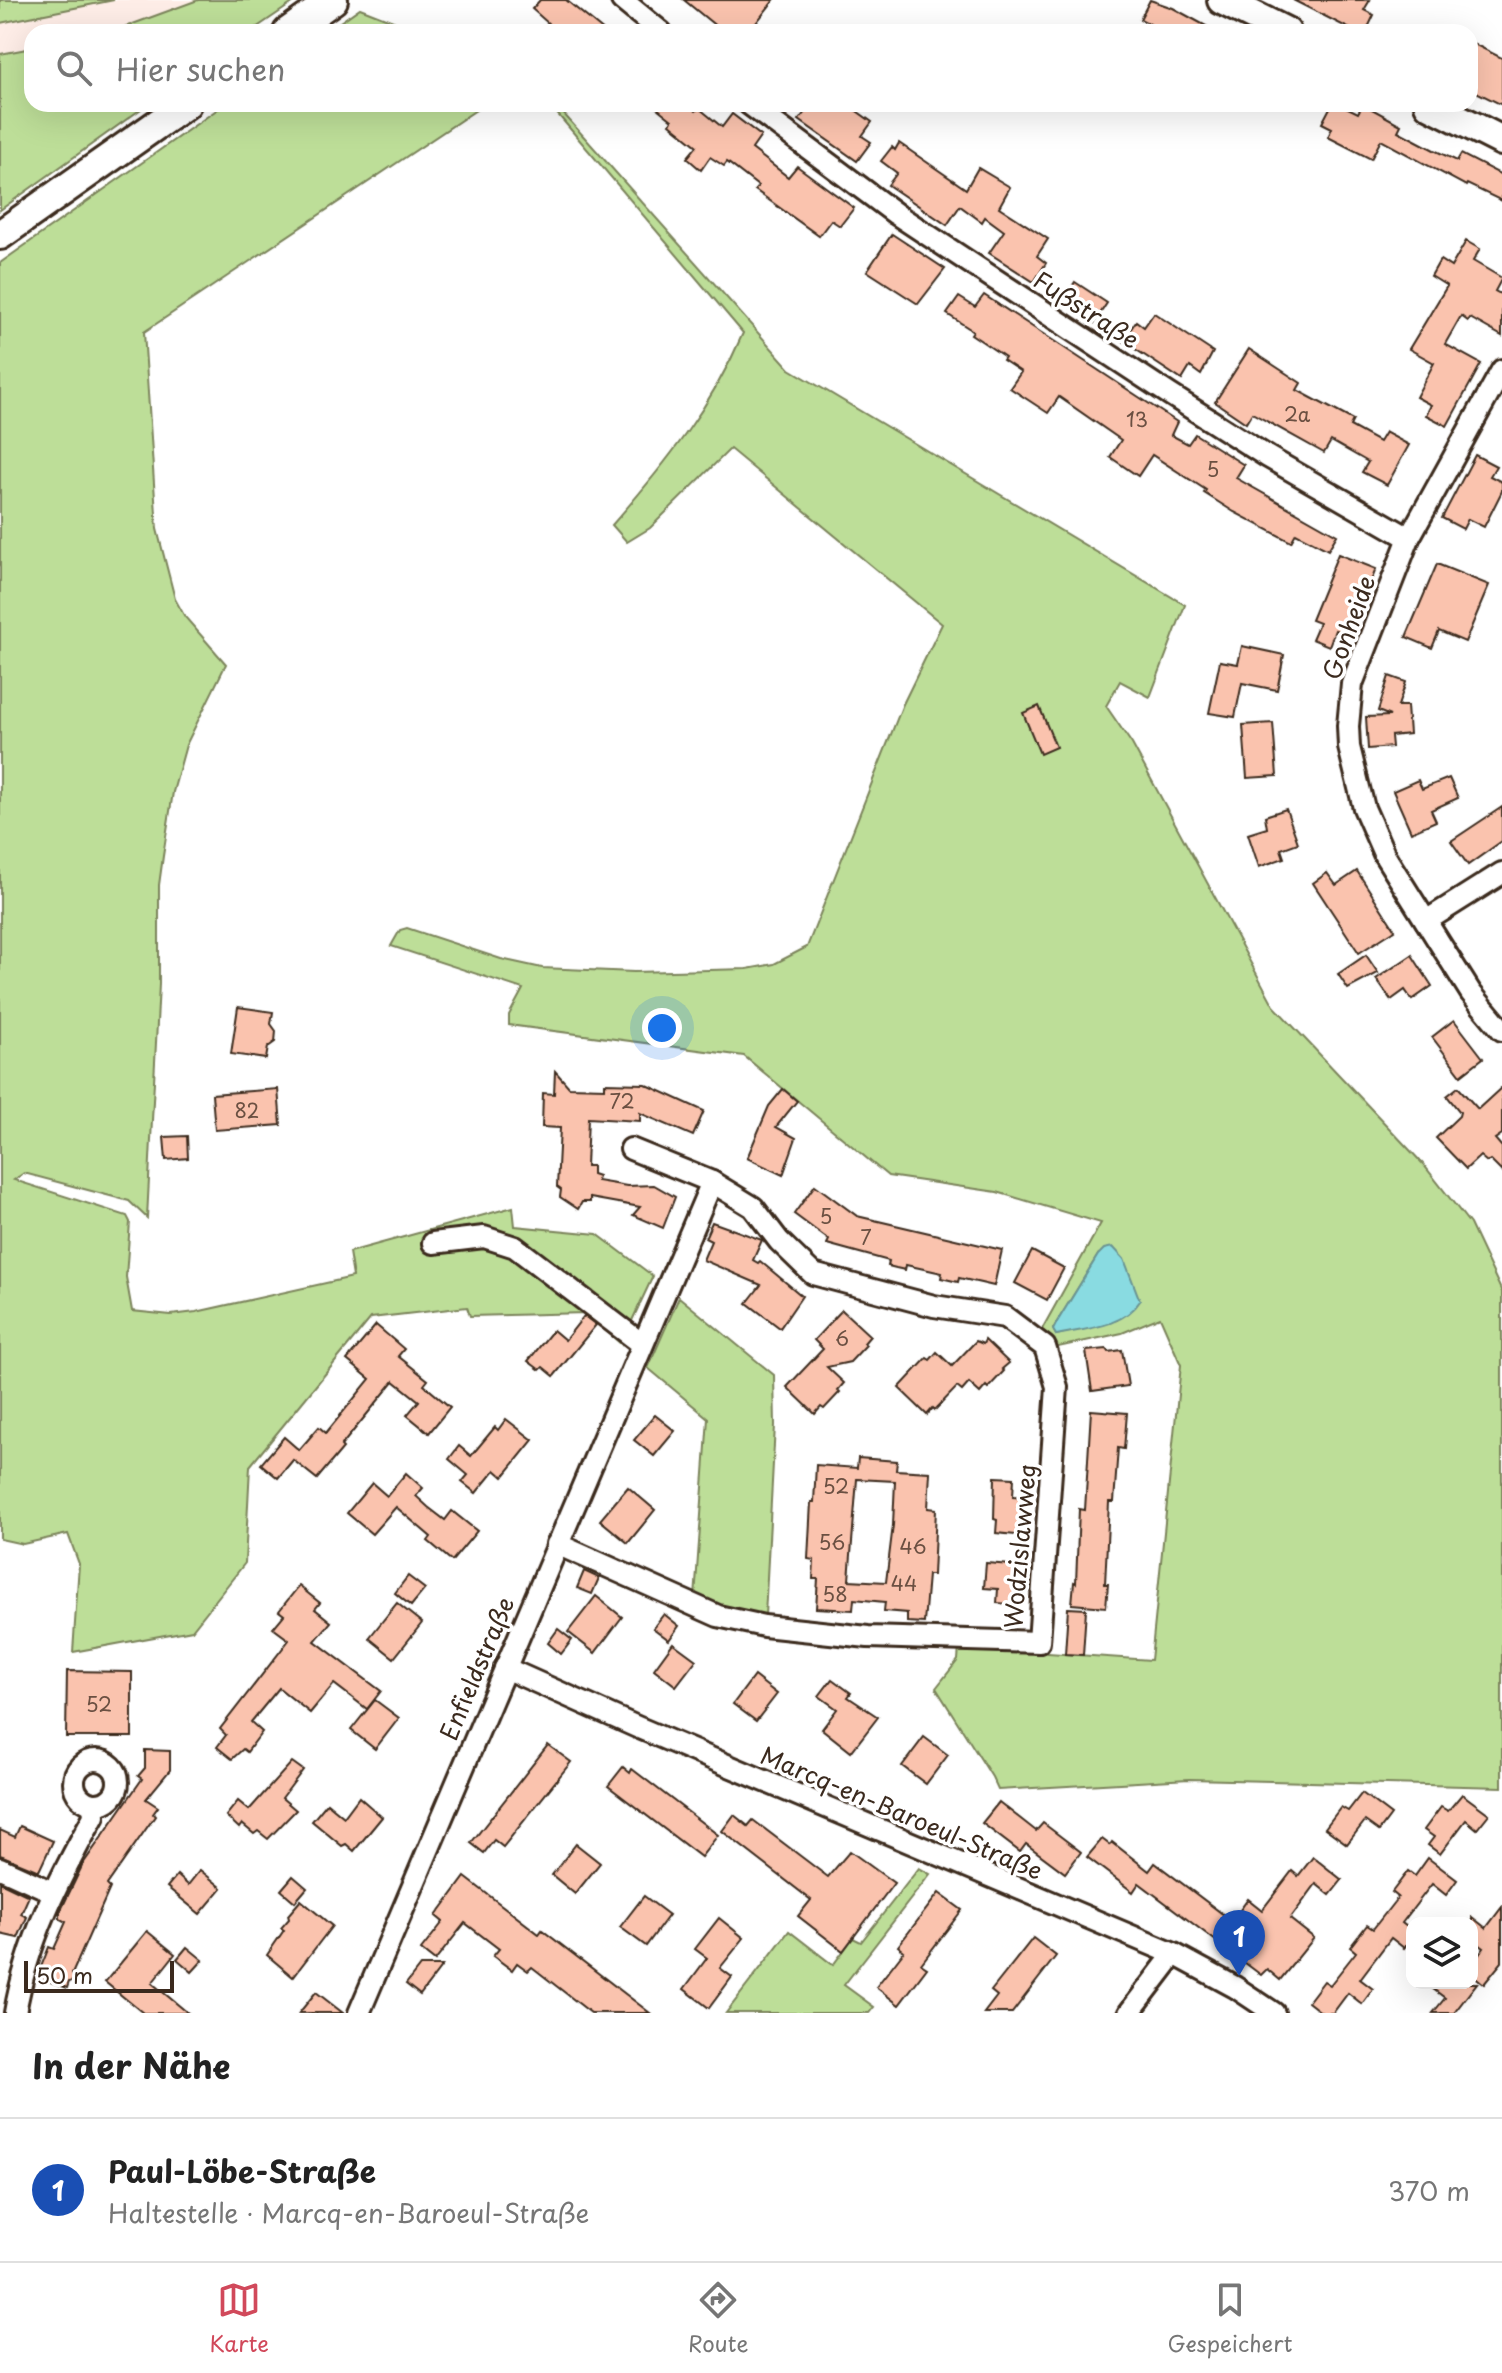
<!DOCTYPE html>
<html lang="de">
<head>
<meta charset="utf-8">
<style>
  body { margin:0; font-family:"Playpen Sans",sans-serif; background:#f6f6f6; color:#222 }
  .controls { position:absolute; right:24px; bottom:24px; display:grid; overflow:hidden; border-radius:16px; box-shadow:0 8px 32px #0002 }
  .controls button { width:72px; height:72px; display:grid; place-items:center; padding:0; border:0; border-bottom:2px solid #e0e0e0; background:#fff; color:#222; font:40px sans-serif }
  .scale { position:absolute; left:24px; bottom:20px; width:150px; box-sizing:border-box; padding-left:8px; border:4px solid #3b2a1e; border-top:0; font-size:22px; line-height:28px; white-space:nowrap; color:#3b2a1e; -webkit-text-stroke:6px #fff; paint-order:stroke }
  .you { position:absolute; left:662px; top:1028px; width:28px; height:28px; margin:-20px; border:6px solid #fff; border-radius:50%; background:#1a73e8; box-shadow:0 0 0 12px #1a73e833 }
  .badge { display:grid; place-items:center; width:52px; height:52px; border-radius:50%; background:#d1495b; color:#fff; font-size:26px; font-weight:700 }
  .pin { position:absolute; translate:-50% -66px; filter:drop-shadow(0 2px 4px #0008) }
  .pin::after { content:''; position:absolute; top:42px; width:28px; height:24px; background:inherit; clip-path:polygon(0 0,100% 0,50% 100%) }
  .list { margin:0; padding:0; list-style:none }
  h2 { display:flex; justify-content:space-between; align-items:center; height:104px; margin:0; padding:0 32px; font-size:34px }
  h2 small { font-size:26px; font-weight:400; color:#767676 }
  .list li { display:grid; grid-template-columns:52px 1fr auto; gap:24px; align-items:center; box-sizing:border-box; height:144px; padding:0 32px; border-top:2px solid #e0e0e0 }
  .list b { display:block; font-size:30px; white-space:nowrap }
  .list p { margin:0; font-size:26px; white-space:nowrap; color:#767676 }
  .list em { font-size:26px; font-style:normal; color:#767676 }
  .icon { flex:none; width:44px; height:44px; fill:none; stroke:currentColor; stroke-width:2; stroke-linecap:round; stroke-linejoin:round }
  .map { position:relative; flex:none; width:1502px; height:2013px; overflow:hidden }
  .search { position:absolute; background:#fff; box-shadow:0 8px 32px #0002; left:24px; right:24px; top:24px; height:88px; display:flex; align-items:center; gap:20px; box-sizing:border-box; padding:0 28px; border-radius:24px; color:#767676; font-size:30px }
  .sheet { height:248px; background:#fff }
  nav { display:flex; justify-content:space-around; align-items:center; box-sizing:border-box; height:112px; border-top:2px solid #e0e0e0; background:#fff; font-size:22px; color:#767676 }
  nav a { display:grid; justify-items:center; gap:4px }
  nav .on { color:#d1495b }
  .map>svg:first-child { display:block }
  .built { fill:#feede7 }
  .green { fill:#bdde98; stroke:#7c845b; stroke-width:2; fill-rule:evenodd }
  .water { fill:#89dbe1; stroke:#6a9493; stroke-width:2 }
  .building { fill:#fac3ae; stroke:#3b2a1e; stroke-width:2; fill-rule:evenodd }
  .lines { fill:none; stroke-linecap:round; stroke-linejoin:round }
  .minor-casing { stroke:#3b2a1e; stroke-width:26 }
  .secondary-casing { stroke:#3b2a1e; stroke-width:34 }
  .minor { stroke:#fff; stroke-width:20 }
  .secondary { stroke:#fff; stroke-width:28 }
  .labels { text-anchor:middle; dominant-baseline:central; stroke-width:7; stroke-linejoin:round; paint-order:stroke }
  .number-label { font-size:20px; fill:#6b5042 }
  .street-label { font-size:24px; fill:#3b2a1e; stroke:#fff }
</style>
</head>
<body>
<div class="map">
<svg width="1502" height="2013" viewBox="0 0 1502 2013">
  <rect width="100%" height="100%" fill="#fff"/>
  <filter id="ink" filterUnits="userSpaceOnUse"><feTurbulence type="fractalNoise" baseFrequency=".0125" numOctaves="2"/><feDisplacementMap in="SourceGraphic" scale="16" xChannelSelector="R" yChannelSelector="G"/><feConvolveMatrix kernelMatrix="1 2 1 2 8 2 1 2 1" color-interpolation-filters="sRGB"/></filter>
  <g filter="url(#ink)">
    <!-- built -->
    <polygon class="built" points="114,0 198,0 111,32 32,32 32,48 0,54 0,23"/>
    <!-- green -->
    <g class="green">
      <polygon points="0,0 114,0 0,23"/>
      <polygon points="198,0 297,0 250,32 111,32"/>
      <polygon points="360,8 421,32 326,32"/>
      <polygon points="32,48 32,104 148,104 0,210 0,54"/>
      <polygon points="225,104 485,104 144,332 157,529 175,599 185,617 226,664 186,745 173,792 163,856 159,885 159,984 147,1218 129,1201 24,1173 14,1180 127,1216 130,1222 126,1277 132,1311 171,1315 196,1312 353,1277 349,1252 513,1207 515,1226 597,1234 653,1276 621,1344 586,1313 470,1316 467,1307 371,1318 250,1466 245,1563 192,1630 73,1652 79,1564 68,1534 23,1544 0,1539 0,263"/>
      <path d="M549 104H555L790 369 1185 605 1150 697 1120 681 1106 706 1132 744 1274 1006 1423 1164 1470 1224 1502 1292V1787L1189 1779 998 1790 992 1777 936 1688 958 1660 959 1647 1151 1660 1181 1365 1160 1317 1122 1333 1054 1348 1041 1331 1101 1223 997 1192 888 1176 744 1056 509 1025V1015L523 989 391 946 400 930 407 928 501 959 542 968 634 972 747 969 774 964 807 947 903 704 942 624 730 449 650 528 627 542 612 525C664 466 712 406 743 333ZM1098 1255 1117 1320 1056 1335 1053 1329 1057 1322Z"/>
      <polygon points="679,1297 774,1375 775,1425 765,1616 726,1608 695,1598 708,1418 648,1368"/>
      <polygon points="919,1868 930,1874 844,1985 874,2007 869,2013 726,2013 789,1931 833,1965 853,1938 861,1942"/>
    </g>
    <!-- water -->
    <path class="water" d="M1113 1247 1124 1259 1140 1301C1124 1327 1084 1329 1056 1335L1053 1330 1057 1322 1098 1255 1104 1249Z"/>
    <!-- building -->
    <g class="building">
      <polygon points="540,0 566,0 605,32 542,32 549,24 532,9"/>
      <polygon points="684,0 774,0 749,32 723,32"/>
      <polygon points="1150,0 1173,8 1217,32 1146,32 1150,24 1140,19"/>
      <polygon points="1293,0 1370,0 1364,10 1374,15 1366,32 1356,32"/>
      <polygon points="1470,42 1502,58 1502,105 1470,89"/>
      <polygon points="652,104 687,104 696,111 699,108 722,127 732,114 761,136 752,149 788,177 797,166 854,208 840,226 831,220 819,236 755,190 758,186 727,162 724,166 710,157 701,170 687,158 697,146 670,124 672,120"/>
      <polygon points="811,104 847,104 872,122 862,136 871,142 857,161 799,120"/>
      <polygon points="1332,104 1340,104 1358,113 1363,104 1401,125 1398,131 1434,150 1457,161 1461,154 1502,175 1502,201 1467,184 1466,186 1381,140 1371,159 1328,137 1332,128 1322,123"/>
      <polygon points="899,143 966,189 978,168 1010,187 999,207 1048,239 1037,256 1046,263 1034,282 989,253 1004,231 985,217 982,222 960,206 947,225 888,185 897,173 881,161 892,147 895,150"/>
      <polygon points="892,234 945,269 918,304 867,271"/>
      <polygon points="1466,241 1480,249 1473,261 1502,278 1495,291 1502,295 1502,336 1470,318 1468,321 1461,316 1445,344 1481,364 1447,426 1426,415 1431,405 1416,397 1434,363 1409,349 1447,286 1431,276 1440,260 1451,267"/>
      <polygon points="1075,282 1107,303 1094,323 1062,302"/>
      <polygon points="984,295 1177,422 1171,435 1188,444 1195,434 1244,465 1236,478 1337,535 1328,550 1296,533 1291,542 1234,512 1204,493 1206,490 1152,455 1138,476 1110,457 1121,440 1059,397 1048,413 1010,388 1021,372 1003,360 1005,357 971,334 973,331 947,314 959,297 975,307"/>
      <polygon points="1154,313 1213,352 1201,375 1190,367 1182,380 1123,341 1136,321 1144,327"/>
      <polygon points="1249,349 1301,383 1297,390 1353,420 1350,426 1379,442 1385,432 1409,445 1387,485 1362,472 1368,462 1331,441 1324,453 1252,413 1246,423 1215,402"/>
      <polygon points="1475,455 1496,466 1490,476 1502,482 1502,491 1484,527 1468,519 1463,529 1442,518"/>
      <polygon points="1338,554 1376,569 1349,635 1335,630 1329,646 1312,639 1319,623 1311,620"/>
      <polygon points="1437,564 1489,585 1465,642 1439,631 1432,648 1406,637"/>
      <polygon points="1242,646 1284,655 1277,690 1242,683 1235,717 1209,713 1220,661 1238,664"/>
      <polygon points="1389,676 1406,682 1398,706 1407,706 1409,734 1391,736 1392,747 1368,749 1366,717 1390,716 1378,711"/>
      <polygon points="1039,706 1056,747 1040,754 1023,713"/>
      <polygon points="1273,723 1277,776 1247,778 1243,725"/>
      <polygon points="1449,778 1458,798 1431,810 1436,821 1411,832 1393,791 1418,780 1422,789"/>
      <polygon points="1502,807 1502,841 1468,865 1451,841"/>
      <polygon points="1286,809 1298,843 1281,849 1284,858 1259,867 1248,834 1267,828 1265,816"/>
      <polygon points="1357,871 1395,930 1359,953 1313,883 1327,873 1336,885"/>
      <polygon points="1366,955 1378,973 1348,989 1338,974"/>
      <polygon points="1412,955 1432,986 1412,1000 1405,990 1391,1000 1376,979"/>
      <polygon points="238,1007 273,1012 271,1024 276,1031 275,1042 268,1047 266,1059 231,1054"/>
      <polygon points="1454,1020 1483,1058 1461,1075 1432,1037"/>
      <polygon points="555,1071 569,1087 605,1088 605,1083 645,1084 704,1111 693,1136 640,1113 640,1121 588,1118 586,1166 592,1166 592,1174 598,1176 597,1181 627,1186 654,1185 675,1197 663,1228 633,1215 640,1207 590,1198 590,1202 582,1202 578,1209 560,1197 561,1190 557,1187 560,1128 542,1127 543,1093 554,1094"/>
      <polygon points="1458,1087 1478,1109 1502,1087 1502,1134 1495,1139 1502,1147 1502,1172 1490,1160 1487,1162 1480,1156 1466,1169 1436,1138 1459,1116 1460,1112 1447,1096"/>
      <polygon points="278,1089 281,1125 215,1130 212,1094"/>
      <polygon points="783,1089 797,1101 776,1127 796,1138 783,1175 747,1158 769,1106"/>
      <polygon points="187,1136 188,1158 166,1160 164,1137"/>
      <polygon points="815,1185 857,1216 1002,1250 994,1286 959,1278 958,1282 941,1278 942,1273 906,1265 905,1270 896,1268 888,1266 889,1261 827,1244 829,1240 794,1214"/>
      <polygon points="712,1222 762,1240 753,1260 758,1263 760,1261 802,1296 780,1328 747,1303 761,1285 703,1260 711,1241 705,1238"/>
      <polygon points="1032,1251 1064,1268 1047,1300 1015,1283"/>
      <polygon points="842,1310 870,1336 864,1343 866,1345 850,1362 827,1367 844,1383 838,1390 840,1392 824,1409 821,1407 815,1414 787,1387 823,1349 814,1340"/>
      <polygon points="584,1316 596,1325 554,1376 543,1367 540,1370 528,1361 553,1330 565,1340"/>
      <polygon points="376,1325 404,1349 398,1356 428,1380 424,1385 450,1407 429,1433 407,1415 419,1401 394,1381 341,1446 343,1448 317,1479 293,1460 278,1478 261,1464 284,1437 299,1450 319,1427 326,1433 370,1379 347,1360"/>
      <polygon points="985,1340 1009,1363 1002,1369 1004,1371 988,1388 986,1386 980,1393 969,1383 962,1391 957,1387 935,1410 933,1408 927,1415 899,1388 927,1358 930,1360 937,1352 952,1366 976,1341 983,1344"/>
      <polygon points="1107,1349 1109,1352 1122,1350 1128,1386 1092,1391 1086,1351"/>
      <polygon points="1091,1410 1127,1413 1124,1449 1118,1448 1114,1502 1109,1502 1105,1584 1108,1584 1106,1607 1072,1604 1074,1582 1076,1583 1079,1509 1085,1510"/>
      <polygon points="655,1415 675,1431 654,1456 634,1440"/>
      <polygon points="506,1419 533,1440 503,1477 495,1470 476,1493 462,1482 468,1475 449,1459 459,1446 471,1456 495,1427 498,1430"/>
      <path d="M858 1458 897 1461 896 1470 930 1472 928 1508 936 1509 933 1575H928L924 1623 907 1622V1613L884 1611 885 1602 854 1599 853 1610 816 1608 818 1579H813L814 1560 808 1559 811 1502H814L816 1465 857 1468ZM857 1479 895 1481 893 1525 886 1582 849 1580Z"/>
      <polygon points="406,1473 423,1488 416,1496 428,1507 445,1520 452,1511 477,1531 452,1561 428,1541 431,1537 396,1507 372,1534 347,1513 372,1483 387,1496"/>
      <polygon points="995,1477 1014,1478 1013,1496 1028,1497 1026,1536 996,1533 997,1520 994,1519"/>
      <polygon points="628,1487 655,1510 628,1543 600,1520"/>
      <polygon points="986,1563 1024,1566 1021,1605 997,1603 998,1589 984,1588"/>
      <polygon points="584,1571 599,1578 592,1594 577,1588"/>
      <polygon points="408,1576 425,1589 411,1606 395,1593"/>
      <polygon points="299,1586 320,1603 315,1609 331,1622 315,1641 381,1691 367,1709 334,1684 310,1713 279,1688 251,1722 262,1732 247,1752 243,1749 232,1759 217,1747 226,1735 220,1729 289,1640 273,1628 284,1615 279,1611"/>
      <polygon points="596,1596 622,1617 595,1653 568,1632"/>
      <polygon points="397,1603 422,1623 394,1658 369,1638"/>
      <polygon points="1068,1608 1086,1609 1083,1655 1065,1654"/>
      <polygon points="664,1614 679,1626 669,1640 653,1628"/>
      <polygon points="558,1629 572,1640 561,1654 548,1643"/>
      <polygon points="673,1643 696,1660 676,1686 654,1669"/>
      <polygon points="67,1671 132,1672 132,1737 66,1737"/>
      <polygon points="754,1676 777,1694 756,1721 733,1704"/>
      <polygon points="832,1679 851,1693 848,1697 878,1717 851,1752 822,1729 837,1709 819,1696"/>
      <polygon points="375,1700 399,1718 375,1749 351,1730"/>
      <polygon points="924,1737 948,1755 926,1784 902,1766"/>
      <polygon points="548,1745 571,1762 503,1847 494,1840 484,1853 471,1843"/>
      <polygon points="145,1750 170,1751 170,1770 146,1799 158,1807 153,1814 155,1816 107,1885 110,1888 72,1974 75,1980 69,1982 67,1988 37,1977 49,1947 54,1949 66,1922 60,1919 60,1912 83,1864 142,1779 138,1776 145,1768"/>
      <polygon points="292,1762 303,1770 282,1798 296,1810 268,1839 258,1831 254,1834 242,1824 239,1828 226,1816 238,1801 249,1810"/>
      <polygon points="623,1767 630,1773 632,1769 718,1835 701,1857 608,1786"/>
      <polygon points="1362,1793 1391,1815 1379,1831 1365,1821 1347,1844 1325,1828 1341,1807 1348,1811"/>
      <polygon points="1462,1794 1489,1814 1477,1829 1466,1820 1440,1854 1428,1845 1434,1837 1424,1830 1441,1807 1448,1811"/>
      <polygon points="359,1797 382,1817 354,1851 346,1844 342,1846 312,1821 327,1803 344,1817"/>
      <polygon points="999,1802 1036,1831 1043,1823 1081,1852 1065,1873 1026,1844 1020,1852 982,1823"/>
      <polygon points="734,1815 748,1826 753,1820 828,1877 850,1851 894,1883 843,1951 798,1916 811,1900 722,1831"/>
      <polygon points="20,1826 53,1841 39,1871 0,1855 0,1830 15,1837"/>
      <polygon points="1102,1839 1110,1845 1112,1842 1149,1871 1155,1863 1232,1921 1248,1899 1262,1910 1292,1871 1298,1876 1313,1857 1342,1880 1330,1895 1316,1884 1290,1919 1314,1938 1280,1980 1267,1969 1261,1975 1139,1883 1133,1892 1087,1857"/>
      <polygon points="576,1844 600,1863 575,1894 552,1875"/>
      <polygon points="1428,1858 1457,1880 1446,1895 1432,1884 1402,1923 1412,1931 1412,1938 1404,1948 1391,1938 1360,1979 1373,1989 1362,2004 1348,1993 1333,2013 1322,2013 1308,2002 1324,1981 1330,1985 1356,1952 1350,1947 1367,1925 1373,1929 1398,1897 1392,1892 1408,1871 1415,1876"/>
      <polygon points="200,1870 222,1888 200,1914 167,1887 177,1875 188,1885"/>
      <polygon points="293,1876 307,1888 295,1902 281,1890"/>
      <polygon points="465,1877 539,1934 542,1930 650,2013 591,2013 532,1967 528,1971 517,1963 512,1970 493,1956 499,1949 465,1923 435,1961 421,1950 443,1922 436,1916"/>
      <polygon points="0,1882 29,1896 21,1914 27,1917 18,1938 0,1934"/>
      <polygon points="939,1893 962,1910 921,1964 927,1968 899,2005 876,1987 904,1951 898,1946"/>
      <polygon points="644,1896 669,1915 646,1946 620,1927"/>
      <polygon points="301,1900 332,1926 293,1977 267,1955 284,1930 281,1928 289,1919 288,1915"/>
      <polygon points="1502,1907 1502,1962 1484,1984 1472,1974 1472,1964 1484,1948 1472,1939 1472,1917 1486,1928"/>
      <polygon points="719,1918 744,1938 720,1968 732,1977 709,2008 684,1989 707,1958 695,1949"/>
      <polygon points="147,1931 175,1954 152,1983 188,2013 143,2013 105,1982"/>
      <polygon points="1033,1938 1056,1956 1012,2013 984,2013 997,1996 991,1991"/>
      <polygon points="187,1947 203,1960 192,1972 177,1959"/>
      <polygon points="420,1966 442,1966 420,1995 406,1984"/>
      <polygon points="1425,1983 1477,1983 1454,2013 1433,2013 1445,1998"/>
      <polygon points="316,1992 343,2013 299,2013"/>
    </g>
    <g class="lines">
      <defs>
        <g id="minor">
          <polyline points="622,0 661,32"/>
          <polyline points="749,104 896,214 1169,394 1268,457 1409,538"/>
          <polyline points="1502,370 1409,538 1352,684 1348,726 1349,747 1364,808 1385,856 1471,993 1502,1030"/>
          <polyline points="1426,921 1502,873"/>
          <polyline points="433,1243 484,1237 515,1247 642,1344"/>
          <polyline points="557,1544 718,1616 764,1626 868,1637 1039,1642 1057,1387 1045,1347 1005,1317 934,1306 813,1274 779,1241 753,1207 712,1182 631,1149"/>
          <polyline points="505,1668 637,1727 1174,1954 1235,1987 1274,2013"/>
          <circle cx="96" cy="1782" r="22"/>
          <polyline points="0,1868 53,1892"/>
          <path d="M15 2013C27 1941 59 1879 94 1816L93 1805"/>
          <polyline points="359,2013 712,1182"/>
          <polyline points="1129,2013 1174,1954"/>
        </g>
        <g id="secondary">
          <polyline points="1222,0 1286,32"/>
          <polyline points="288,32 333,0"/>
          <polyline points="1429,104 1502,141"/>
          <polyline points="0,235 186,104"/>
        </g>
      </defs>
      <!-- minor casing -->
      <use href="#minor" class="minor-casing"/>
      <!-- secondary casing -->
      <use href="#secondary" class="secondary-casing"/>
      <!-- minor -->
      <use href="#minor" class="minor"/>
      <!-- secondary -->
      <use href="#secondary" class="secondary"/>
    </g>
  </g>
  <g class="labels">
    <!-- number labels -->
    <g class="number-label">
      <text x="1297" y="414">2a</text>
      <text x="1137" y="419">13</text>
      <text x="1213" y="469">5</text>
      <text x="622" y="1101">72</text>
      <text x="247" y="1110">82</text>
      <text x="826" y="1216">5</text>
      <text x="866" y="1237">7</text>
      <text x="842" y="1338">6</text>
      <text x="836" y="1486">52</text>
      <text x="832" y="1542">56</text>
      <text x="913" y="1546">46</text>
      <text x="904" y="1583">44</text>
      <text x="835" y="1594">58</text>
      <text x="99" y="1704">52</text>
    </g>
    <!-- street labels -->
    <g class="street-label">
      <text transform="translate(1087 309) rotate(33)">Fußstraße</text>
      <text transform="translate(1348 627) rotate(-70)">Gonheide</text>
      <text transform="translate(1019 1546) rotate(-85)">Wodzislawweg</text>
      <text transform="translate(476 1668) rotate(-67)">Enfieldstraße</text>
      <text transform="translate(902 1812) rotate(23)">Marcq-en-Baroeul-Straße</text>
    </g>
  </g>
</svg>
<div class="controls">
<button><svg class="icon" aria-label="layers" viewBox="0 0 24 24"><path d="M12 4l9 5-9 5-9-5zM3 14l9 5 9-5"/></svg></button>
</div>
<div class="scale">50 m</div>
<div class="you"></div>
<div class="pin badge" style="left:1239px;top:1976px;background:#1a4fb4">1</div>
<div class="search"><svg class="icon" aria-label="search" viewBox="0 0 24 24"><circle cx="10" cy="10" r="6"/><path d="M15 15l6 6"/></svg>Hier suchen</div>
</div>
<section class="sheet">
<h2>In der Nähe<small></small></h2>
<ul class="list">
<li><span class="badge" style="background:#1a4fb4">1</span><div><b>Paul-Löbe-Straße</b><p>Haltestelle · Marcq-en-Baroeul-Straße</p></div><em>370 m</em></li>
</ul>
</section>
<nav>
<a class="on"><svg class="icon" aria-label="map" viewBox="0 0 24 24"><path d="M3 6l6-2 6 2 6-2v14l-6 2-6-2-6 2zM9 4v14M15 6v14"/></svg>Karte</a>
<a><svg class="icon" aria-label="directions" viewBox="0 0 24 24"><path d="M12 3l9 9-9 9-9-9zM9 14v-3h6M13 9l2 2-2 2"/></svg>Route</a>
<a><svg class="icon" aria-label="saved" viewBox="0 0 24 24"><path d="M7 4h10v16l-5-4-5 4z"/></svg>Gespeichert</a>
</nav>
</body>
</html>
